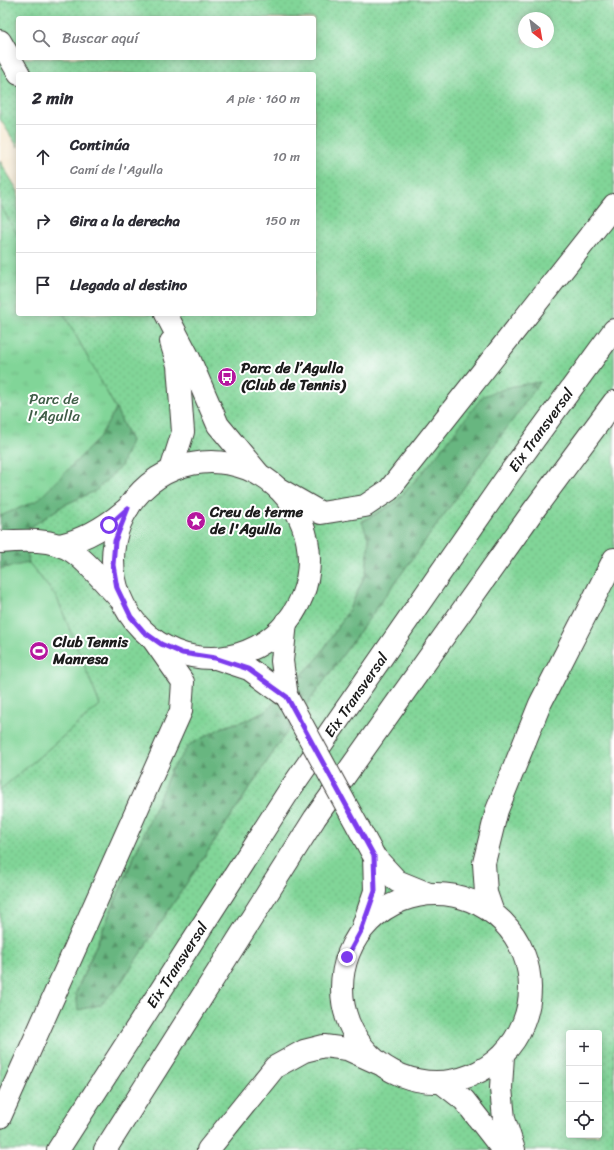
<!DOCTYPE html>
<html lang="es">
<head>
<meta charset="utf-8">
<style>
  body { margin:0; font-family:Sriracha,sans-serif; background:#f7f7f7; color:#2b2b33 }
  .controls { position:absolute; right:12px; bottom:12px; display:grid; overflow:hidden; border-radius:4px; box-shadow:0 2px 10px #0003 }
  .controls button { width:36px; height:36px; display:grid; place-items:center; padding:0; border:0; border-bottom:1px solid #e1e1e2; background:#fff; color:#2b2b33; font:20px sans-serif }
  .compass { position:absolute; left:518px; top:12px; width:36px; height:36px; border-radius:50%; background:#fff; box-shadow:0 2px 10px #0003; rotate:149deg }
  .stop { position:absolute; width:12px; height:12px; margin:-9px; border:3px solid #7c3aed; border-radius:50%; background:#fff }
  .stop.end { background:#7c3aed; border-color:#fff; box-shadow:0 1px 4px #0008 }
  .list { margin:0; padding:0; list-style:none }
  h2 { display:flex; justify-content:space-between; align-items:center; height:52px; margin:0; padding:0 16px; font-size:17px }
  h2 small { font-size:13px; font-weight:400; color:#7c7c81 }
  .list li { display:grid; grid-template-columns:26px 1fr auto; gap:12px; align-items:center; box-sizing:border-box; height:64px; padding:0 16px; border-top:1px solid #e1e1e2 }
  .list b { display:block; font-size:15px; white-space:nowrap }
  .list p { margin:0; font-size:13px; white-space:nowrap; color:#7c7c81 }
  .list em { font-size:13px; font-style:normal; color:#7c7c81 }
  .icon { flex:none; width:22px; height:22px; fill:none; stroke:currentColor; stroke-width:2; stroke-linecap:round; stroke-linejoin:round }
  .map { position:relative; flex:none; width:614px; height:1150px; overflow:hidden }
  .search { position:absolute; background:#fff; box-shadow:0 2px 10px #0003; left:16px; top:16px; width:300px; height:44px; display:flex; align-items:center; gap:10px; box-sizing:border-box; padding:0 14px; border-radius:4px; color:#7c7c81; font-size:15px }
  .panel { position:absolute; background:#fff; box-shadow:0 2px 10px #0003; left:16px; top:72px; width:300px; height:244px; border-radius:4px }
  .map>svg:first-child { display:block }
  .grass { fill:url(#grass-dots); stroke:#4e785a; fill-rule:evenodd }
  .forest { fill:url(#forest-firs); stroke:#42694e }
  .park { fill:url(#park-tufts); stroke:#4e785a }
  .garden { fill:#81d598; stroke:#4e785a }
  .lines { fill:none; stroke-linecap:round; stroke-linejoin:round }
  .minor-casing { stroke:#3d3b37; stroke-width:24 }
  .major-casing { stroke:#3d3b37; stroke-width:24 }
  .highway-casing { stroke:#3d3b37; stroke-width:24 }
  .minor { stroke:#fff; stroke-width:22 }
  .major { stroke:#fff; stroke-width:22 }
  .highway { stroke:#fff; stroke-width:22 }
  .major-bridge-casing { stroke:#3d3b37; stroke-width:24; stroke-linecap:butt }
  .major-bridge { stroke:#fff; stroke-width:22 }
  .route { stroke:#7c3aed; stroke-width:5 }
  .labels { text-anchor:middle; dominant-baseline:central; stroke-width:4; stroke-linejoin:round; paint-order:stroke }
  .poi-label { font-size:15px; font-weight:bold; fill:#1c1c1c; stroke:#fff; text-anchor:start }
  .park-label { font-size:15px; fill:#3f5d47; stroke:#fff }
  .street-label { font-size:15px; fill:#1c1c1c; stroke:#fff }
</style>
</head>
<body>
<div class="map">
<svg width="614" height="1150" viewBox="0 0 614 1150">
  <defs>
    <pattern id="grass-dots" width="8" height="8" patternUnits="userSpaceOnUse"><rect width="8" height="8" fill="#81d598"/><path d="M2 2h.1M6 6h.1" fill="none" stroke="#6fb682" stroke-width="1.8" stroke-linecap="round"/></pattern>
    <pattern id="forest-firs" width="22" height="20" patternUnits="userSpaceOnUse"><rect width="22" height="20" fill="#68b680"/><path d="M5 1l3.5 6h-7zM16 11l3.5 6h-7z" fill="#559368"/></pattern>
    <pattern id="park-tufts" width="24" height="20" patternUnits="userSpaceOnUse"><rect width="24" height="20" fill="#81d598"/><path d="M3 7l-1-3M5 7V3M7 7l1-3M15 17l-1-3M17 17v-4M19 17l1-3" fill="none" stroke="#6fb682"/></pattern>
  </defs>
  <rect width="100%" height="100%" fill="#fff"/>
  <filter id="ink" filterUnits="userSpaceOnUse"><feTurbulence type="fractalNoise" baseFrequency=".025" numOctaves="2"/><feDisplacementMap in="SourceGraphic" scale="8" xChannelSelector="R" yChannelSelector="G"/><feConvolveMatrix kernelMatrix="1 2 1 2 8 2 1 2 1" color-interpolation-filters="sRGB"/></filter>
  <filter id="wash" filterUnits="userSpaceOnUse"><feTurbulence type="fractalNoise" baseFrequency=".012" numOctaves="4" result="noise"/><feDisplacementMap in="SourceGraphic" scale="16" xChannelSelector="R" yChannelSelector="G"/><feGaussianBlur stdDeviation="0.9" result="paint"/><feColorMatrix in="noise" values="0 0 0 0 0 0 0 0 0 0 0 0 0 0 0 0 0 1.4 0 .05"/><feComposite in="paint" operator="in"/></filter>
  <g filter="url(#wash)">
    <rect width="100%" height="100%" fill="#f5e9d3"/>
    <!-- grass -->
    <g class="grass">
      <path d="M0 0 614 1V1150H386L384 1148 381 1150H0V790L100 705 57 598 29 563 23 532 64 505 95 491 131 441 116 409 64 314H314V74H18V147L0 119ZM18 18H314V58H18ZM524 18H548V42H524ZM540 382 282 739 118 987 76 992 171 770 223 727 250 719 266 711 318 658 350 608 366 573 369 540 362 521 395 503 428 466ZM569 1033H599V1135H569Z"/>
      <polygon points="0,161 18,191 18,236 0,205"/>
    </g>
    <!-- forest -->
    <g class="forest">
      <polygon points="540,382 282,739 118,987 100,1005 78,1010 76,993 171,770 189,745 223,727 250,719 266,711 318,658 350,608 366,573 369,540 362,522 395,503 428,466 483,396 513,386"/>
      <polygon points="116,409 131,441 121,466 95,491 64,505 23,532 29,563 0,569 0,516 38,500 98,439"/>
    </g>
    <!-- park -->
    <polygon class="park" points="0,205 18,236 18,314 64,314 116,409 98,439 38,500 0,516"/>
    <!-- garden -->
    <polygon class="garden" points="29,563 57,598 100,705 0,790 0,569"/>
  </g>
  <g filter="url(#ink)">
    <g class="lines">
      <defs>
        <g id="minor">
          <path d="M0 542C23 540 53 538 73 552 89 563 107 586 121 600"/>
          <path d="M60 545C87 539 108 525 128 508"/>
        </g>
        <g id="major">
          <polyline points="0,41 19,74"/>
          <polyline points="166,314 189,358 218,425 258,473"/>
          <circle cx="211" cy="560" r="98"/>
          <polyline points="171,470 183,432 178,365 171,342"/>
          <polyline points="286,622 282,661 287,697"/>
          <polyline points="216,658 249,669 287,697"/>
          <polyline points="374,856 397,881 429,894"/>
          <circle cx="436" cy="988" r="94"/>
          <polyline points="363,926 375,891 374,856"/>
          <polyline points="503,1055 501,1088 504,1119 514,1150"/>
          <polyline points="441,1082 464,1100 503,1150"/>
        </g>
        <g id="highway">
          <polyline points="279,489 321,513 365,506 389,490 614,205"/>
          <polyline points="493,913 486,893 484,863 497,810 540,704 614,559"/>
          <polyline points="0,1117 181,711 183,682 152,638"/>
          <polyline points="58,1150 289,791 509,474 614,330"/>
          <polyline points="105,1150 315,818 533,511 614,402"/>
          <polyline points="208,1150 275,1067 304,1051 324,1046 347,1049 378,1063"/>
        </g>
      </defs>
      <!-- minor casing -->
      <use href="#minor" class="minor-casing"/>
      <!-- major casing -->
      <use href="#major" class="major-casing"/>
      <!-- highway casing -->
      <use href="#highway" class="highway-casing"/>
      <!-- minor -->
      <use href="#minor" class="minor"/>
      <!-- major -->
      <use href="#major" class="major"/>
      <!-- highway -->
      <use href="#highway" class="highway"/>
      <defs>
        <polyline id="major-bridge" points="287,697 374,856"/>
      </defs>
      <!-- major-bridge casing -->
      <use href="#major-bridge" class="major-bridge-casing"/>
      <!-- major-bridge -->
      <use href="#major-bridge" class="major-bridge"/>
    </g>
  </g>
  <g class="lines" filter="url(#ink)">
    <!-- route -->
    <polyline class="route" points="109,525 128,508 115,541 113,565 117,588 131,617 144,632 161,644 182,653 215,658 248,669 287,697 374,856 375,891 361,931 347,957"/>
  </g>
  <!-- icons -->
  <defs>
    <symbol id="bus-disc" viewBox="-11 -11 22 22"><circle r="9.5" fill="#b5179e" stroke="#fff"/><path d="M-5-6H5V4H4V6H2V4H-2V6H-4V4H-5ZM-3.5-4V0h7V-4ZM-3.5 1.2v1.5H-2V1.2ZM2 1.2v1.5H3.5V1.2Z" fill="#fff"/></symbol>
    <symbol id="sight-disc" viewBox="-11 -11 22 22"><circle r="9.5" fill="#b5179e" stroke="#fff"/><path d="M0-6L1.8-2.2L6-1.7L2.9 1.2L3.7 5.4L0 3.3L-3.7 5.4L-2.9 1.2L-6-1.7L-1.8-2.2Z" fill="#fff"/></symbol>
    <symbol id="stadium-disc" viewBox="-11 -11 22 22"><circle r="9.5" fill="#b5179e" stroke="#fff"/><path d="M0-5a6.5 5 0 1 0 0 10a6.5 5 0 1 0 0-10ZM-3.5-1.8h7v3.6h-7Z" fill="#fff"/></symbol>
  </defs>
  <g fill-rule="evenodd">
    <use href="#bus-disc" x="216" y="366" width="22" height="22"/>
    <use href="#sight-disc" x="185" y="510" width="22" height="22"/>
    <use href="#stadium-disc" x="28" y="640" width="22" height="22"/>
  </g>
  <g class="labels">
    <!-- poi labels -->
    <g class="poi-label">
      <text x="241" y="368">Parc de l’Agulla<tspan x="241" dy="17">(Club de Tennis)</tspan></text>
      <text x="210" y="512">Creu de terme<tspan x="210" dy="17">de l'Agulla</tspan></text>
      <text x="53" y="642">Club Tennis<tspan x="53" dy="17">Manresa</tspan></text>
    </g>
    <!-- park labels -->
    <g class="park-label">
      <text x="54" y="399">Parc de<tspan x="54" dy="17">l'Agulla</tspan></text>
    </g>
    <!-- street labels -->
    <g class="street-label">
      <text transform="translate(541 430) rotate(-54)">Eix Transversal</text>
      <text transform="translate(356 695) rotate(-55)">Eix Transversal</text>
      <text transform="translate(177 965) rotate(-57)">Eix Transversal</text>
    </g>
  </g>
</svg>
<div class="controls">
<button>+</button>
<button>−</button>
<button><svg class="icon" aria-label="locate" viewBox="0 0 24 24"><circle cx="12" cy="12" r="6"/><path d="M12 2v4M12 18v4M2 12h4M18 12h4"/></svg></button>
</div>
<svg class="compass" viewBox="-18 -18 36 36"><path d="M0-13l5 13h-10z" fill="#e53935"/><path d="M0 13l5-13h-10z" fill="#7c7c81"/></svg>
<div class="stop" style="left:109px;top:525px"></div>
<div class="stop end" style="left:347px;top:957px"></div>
<div class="search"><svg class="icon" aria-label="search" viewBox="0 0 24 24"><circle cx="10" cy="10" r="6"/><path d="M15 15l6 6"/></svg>Buscar aquí</div>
<section class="panel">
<h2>2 min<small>A pie · 160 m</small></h2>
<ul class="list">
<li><svg class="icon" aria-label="ahead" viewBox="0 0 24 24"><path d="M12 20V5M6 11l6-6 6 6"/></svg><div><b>Continúa</b><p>Camí de l'Agulla</p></div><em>10 m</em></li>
<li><svg class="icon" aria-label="right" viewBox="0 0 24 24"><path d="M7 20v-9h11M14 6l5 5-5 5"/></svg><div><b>Gira a la derecha</b></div><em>150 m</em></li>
<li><svg class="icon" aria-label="arrive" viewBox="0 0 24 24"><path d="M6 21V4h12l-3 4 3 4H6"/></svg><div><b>Llegada al destino</b></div></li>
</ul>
</section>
</div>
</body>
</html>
